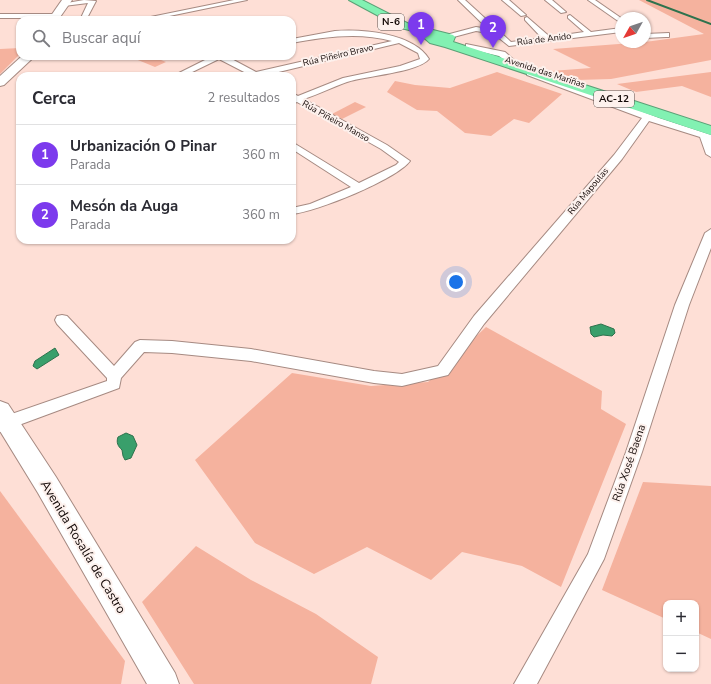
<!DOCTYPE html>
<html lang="es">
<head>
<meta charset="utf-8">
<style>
  body { margin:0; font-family:"Nunito Sans",sans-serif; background:#f7f7f7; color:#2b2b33 }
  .controls { position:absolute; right:12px; bottom:12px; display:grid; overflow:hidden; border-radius:8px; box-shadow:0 1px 3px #0004 }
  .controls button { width:36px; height:36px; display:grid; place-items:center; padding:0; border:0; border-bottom:1px solid #e1e1e2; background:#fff; color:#2b2b33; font:20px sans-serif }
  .compass { position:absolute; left:615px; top:12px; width:36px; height:36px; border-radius:50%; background:#fff; box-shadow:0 1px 3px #0004; rotate:230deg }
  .you { position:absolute; left:456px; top:282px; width:14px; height:14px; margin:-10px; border:3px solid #fff; border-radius:50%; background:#1a73e8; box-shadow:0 0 0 6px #1a73e833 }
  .badge { display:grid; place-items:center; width:26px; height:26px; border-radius:50%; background:#7c3aed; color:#fff; font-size:13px; font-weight:700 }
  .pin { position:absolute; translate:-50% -33px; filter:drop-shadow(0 1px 2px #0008) }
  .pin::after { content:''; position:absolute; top:21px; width:14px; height:12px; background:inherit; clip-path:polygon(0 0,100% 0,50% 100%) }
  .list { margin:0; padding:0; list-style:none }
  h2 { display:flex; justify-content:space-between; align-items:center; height:52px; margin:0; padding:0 16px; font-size:17px }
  h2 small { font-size:13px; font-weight:400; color:#7c7c81 }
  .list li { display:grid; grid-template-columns:26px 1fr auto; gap:12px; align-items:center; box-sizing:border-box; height:60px; padding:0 16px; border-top:1px solid #e1e1e2 }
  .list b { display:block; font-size:15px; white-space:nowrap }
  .list p { margin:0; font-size:13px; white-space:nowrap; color:#7c7c81 }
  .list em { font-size:13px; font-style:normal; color:#7c7c81 }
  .icon { flex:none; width:22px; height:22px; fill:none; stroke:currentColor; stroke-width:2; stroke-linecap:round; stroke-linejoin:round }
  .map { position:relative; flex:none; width:711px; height:684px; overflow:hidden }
  .search { position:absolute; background:#fff; box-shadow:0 1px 3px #0004; left:16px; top:16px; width:280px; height:44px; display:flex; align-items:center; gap:10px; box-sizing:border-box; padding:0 14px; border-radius:12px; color:#7c7c81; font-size:15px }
  .panel { position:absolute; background:#fff; box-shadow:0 1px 3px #0004; left:16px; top:72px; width:280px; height:172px; border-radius:12px }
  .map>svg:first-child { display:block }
  .green { fill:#f5b29e }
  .water { fill:#399f6b; stroke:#2e724d }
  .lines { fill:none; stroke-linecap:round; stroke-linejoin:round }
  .stream { stroke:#2e724d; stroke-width:2 }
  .street-casing { stroke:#a68a82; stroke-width:2 }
  .secondary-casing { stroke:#a68a82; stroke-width:2 }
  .highway-casing { stroke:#5ba076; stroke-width:2 }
  .street { fill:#fff; fill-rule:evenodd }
  .secondary { fill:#fff; fill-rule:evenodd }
  .highway { fill:#82f1b2; fill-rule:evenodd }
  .labels { text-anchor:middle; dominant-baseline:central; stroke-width:4; stroke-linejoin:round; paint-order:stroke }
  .far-street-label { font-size:9px; fill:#130907; stroke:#fdf1ed }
  .shield { fill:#fdf1ed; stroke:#594f4c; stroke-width:1 }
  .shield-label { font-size:10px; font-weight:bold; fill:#130907 }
  .street-label { font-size:11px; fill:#130907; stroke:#fdf1ed }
  .near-street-label { font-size:13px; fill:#130907; stroke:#fdf1ed }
</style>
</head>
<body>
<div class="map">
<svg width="711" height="684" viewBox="0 0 711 684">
  <rect width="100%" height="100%" fill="#fedfd6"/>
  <!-- green -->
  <g class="green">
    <polygon points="639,0 711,0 711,60 611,79 577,80 551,71 591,68 553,49 645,42 704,34"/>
    <polygon points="20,48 20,54 0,74 0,49"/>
    <polygon points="139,56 151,56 166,62 155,67 133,58"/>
    <polygon points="497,72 562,94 529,123 514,119 491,136 465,133 437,111 417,110 387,92 395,81 415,85 450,88"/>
    <polygon points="711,72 711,97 682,86 636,92 617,84"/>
    <polygon points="355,102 366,107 342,119 332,114"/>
    <polygon points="486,327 602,391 601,409 626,424 561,587 522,566 462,552 431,580 367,547 314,574 255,543 195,460 292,373 371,386 428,382"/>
    <polygon points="643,482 711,486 711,639 696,632 696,603 666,603 666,619 602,590"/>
    <polygon points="0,491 125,661 121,684 0,684"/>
    <polygon points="196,546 251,580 316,614 378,657 371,684 194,684 142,602"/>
  </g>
  <!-- water -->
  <g class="water">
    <polygon points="601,324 614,329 615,333 612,336 603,335 594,337 591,334 590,327"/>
    <polygon points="55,348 59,355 37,369 33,366 35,361"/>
    <path d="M126 433 133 436 137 445 131 458 125 460 123 456 122 450C118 446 116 443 118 437Z"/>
  </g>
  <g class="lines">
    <!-- stream -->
    <polyline class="stream" points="647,0 711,24"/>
    <defs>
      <g id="street">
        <polygon points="84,0 96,1 86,20 80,20 88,3 64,6 61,4"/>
        <polygon points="234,0 247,0 150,20 136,20"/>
        <polygon points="458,0 465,0 511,42 542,38 525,20 525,18 527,17 550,37 584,32 568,18 568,16 570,15 591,32 621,28 621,32 509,46 494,34 476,31 446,39 446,35 476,27 488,29"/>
        <polygon points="502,0 509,0 526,15 521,16"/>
        <polygon points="545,0 552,0 566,12 561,13"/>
        <polygon points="588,0 595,0 621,18 621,23"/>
        <polygon points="0,14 56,14 59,16 56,18 0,18"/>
        <path d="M335 31C362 29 413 33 429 59 419 72 365 76 347 82 333 87 319 94 304 99L387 145 410 161C397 179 316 212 292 214V208L310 204 351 187 292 149V142L359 183 396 165 399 162 381 149 297 102 292 104V93L298 96 343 78 400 66 420 59 418 53 399 43 262 76H247L248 74 219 59 184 76H173L213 56H226L256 72 392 41C358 32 326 37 292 43V39Z"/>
        <polygon points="669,33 669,37 666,37 645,38 645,34"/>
        <polygon points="466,44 505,52 514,60 507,62 499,56 466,48"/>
        <polygon points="527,71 533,71 659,118 711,135 711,157 706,154 700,137 649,121 622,159 484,324 448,375 402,386 374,383 251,361 172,353 144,352 121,378 119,388 0,432 0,418 107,381 107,378 57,324 55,320 57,316 62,315 67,316 114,366 135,342 140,340 172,341 251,349 374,371 402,374 438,366 474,316 614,155 642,118 527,75"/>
        <polygon points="711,229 711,248 689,305 642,452 604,559 537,684 514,684 588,554 626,452 675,305 705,233"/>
      </g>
      <g id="secondary">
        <polygon points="62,0 72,0 58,20 48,20"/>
        <polygon points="22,56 35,56 4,85 0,86 0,76"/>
        <polygon points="0,401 8,404 56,477 175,673 179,684 147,684 38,493 0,431"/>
      </g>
      <polygon id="highway" points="349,0 362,0 409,24 453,35 455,37 453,42 711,126 711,135 445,47 430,43 423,37 425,34 401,28"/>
    </defs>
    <!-- street casing -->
    <use href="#street" class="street-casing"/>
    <!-- secondary casing -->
    <use href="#secondary" class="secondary-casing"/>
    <!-- highway casing -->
    <use href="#highway" class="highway-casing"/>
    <!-- street -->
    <use href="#street" class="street"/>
    <!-- secondary -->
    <use href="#secondary" class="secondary"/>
    <!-- highway -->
    <use href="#highway" class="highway"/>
  </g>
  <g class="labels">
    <!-- far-street labels -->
    <g class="far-street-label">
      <text transform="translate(544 39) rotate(-7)">Rúa de Anido</text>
      <text transform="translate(338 55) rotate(-13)">Rúa Piñeiro Bravo</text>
      <text transform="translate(545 72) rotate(18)">Avenida das Mariñas</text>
      <text transform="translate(336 121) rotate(29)">Rúa Piñeiro Manso</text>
      <text transform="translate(588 191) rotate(-50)">Rúa Mapoulas</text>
    </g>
    <!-- shield labels -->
    <g class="shield">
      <rect x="378" y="14" width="26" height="16" rx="3"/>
      <rect x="594" y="91" width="40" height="16" rx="3"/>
    </g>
    <g class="shield-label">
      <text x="391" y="22">N-6</text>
      <text x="614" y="99">AC-12</text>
    </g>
    <!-- street labels -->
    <g class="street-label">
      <text transform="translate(629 463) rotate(-71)">Rúa Xosé Baena</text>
    </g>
    <!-- near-street labels -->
    <g class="near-street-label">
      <text transform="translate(83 547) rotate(59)">Avenida Rosalía de Castro</text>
    </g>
  </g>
</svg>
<div class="controls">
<button>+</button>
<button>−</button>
</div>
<svg class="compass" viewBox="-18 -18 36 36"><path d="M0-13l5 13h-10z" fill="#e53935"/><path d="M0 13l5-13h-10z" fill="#7c7c81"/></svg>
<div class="you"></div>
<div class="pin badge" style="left:421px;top:45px">1</div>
<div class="pin badge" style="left:493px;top:48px">2</div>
<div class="search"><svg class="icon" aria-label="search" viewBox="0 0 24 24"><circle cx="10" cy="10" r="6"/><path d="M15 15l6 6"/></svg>Buscar aquí</div>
<section class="panel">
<h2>Cerca<small>2 resultados</small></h2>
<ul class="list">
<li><span class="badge">1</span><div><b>Urbanización O Pinar</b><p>Parada</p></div><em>360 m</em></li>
<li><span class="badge">2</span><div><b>Mesón da Auga</b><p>Parada</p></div><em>360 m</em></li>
</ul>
</section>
</div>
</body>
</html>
